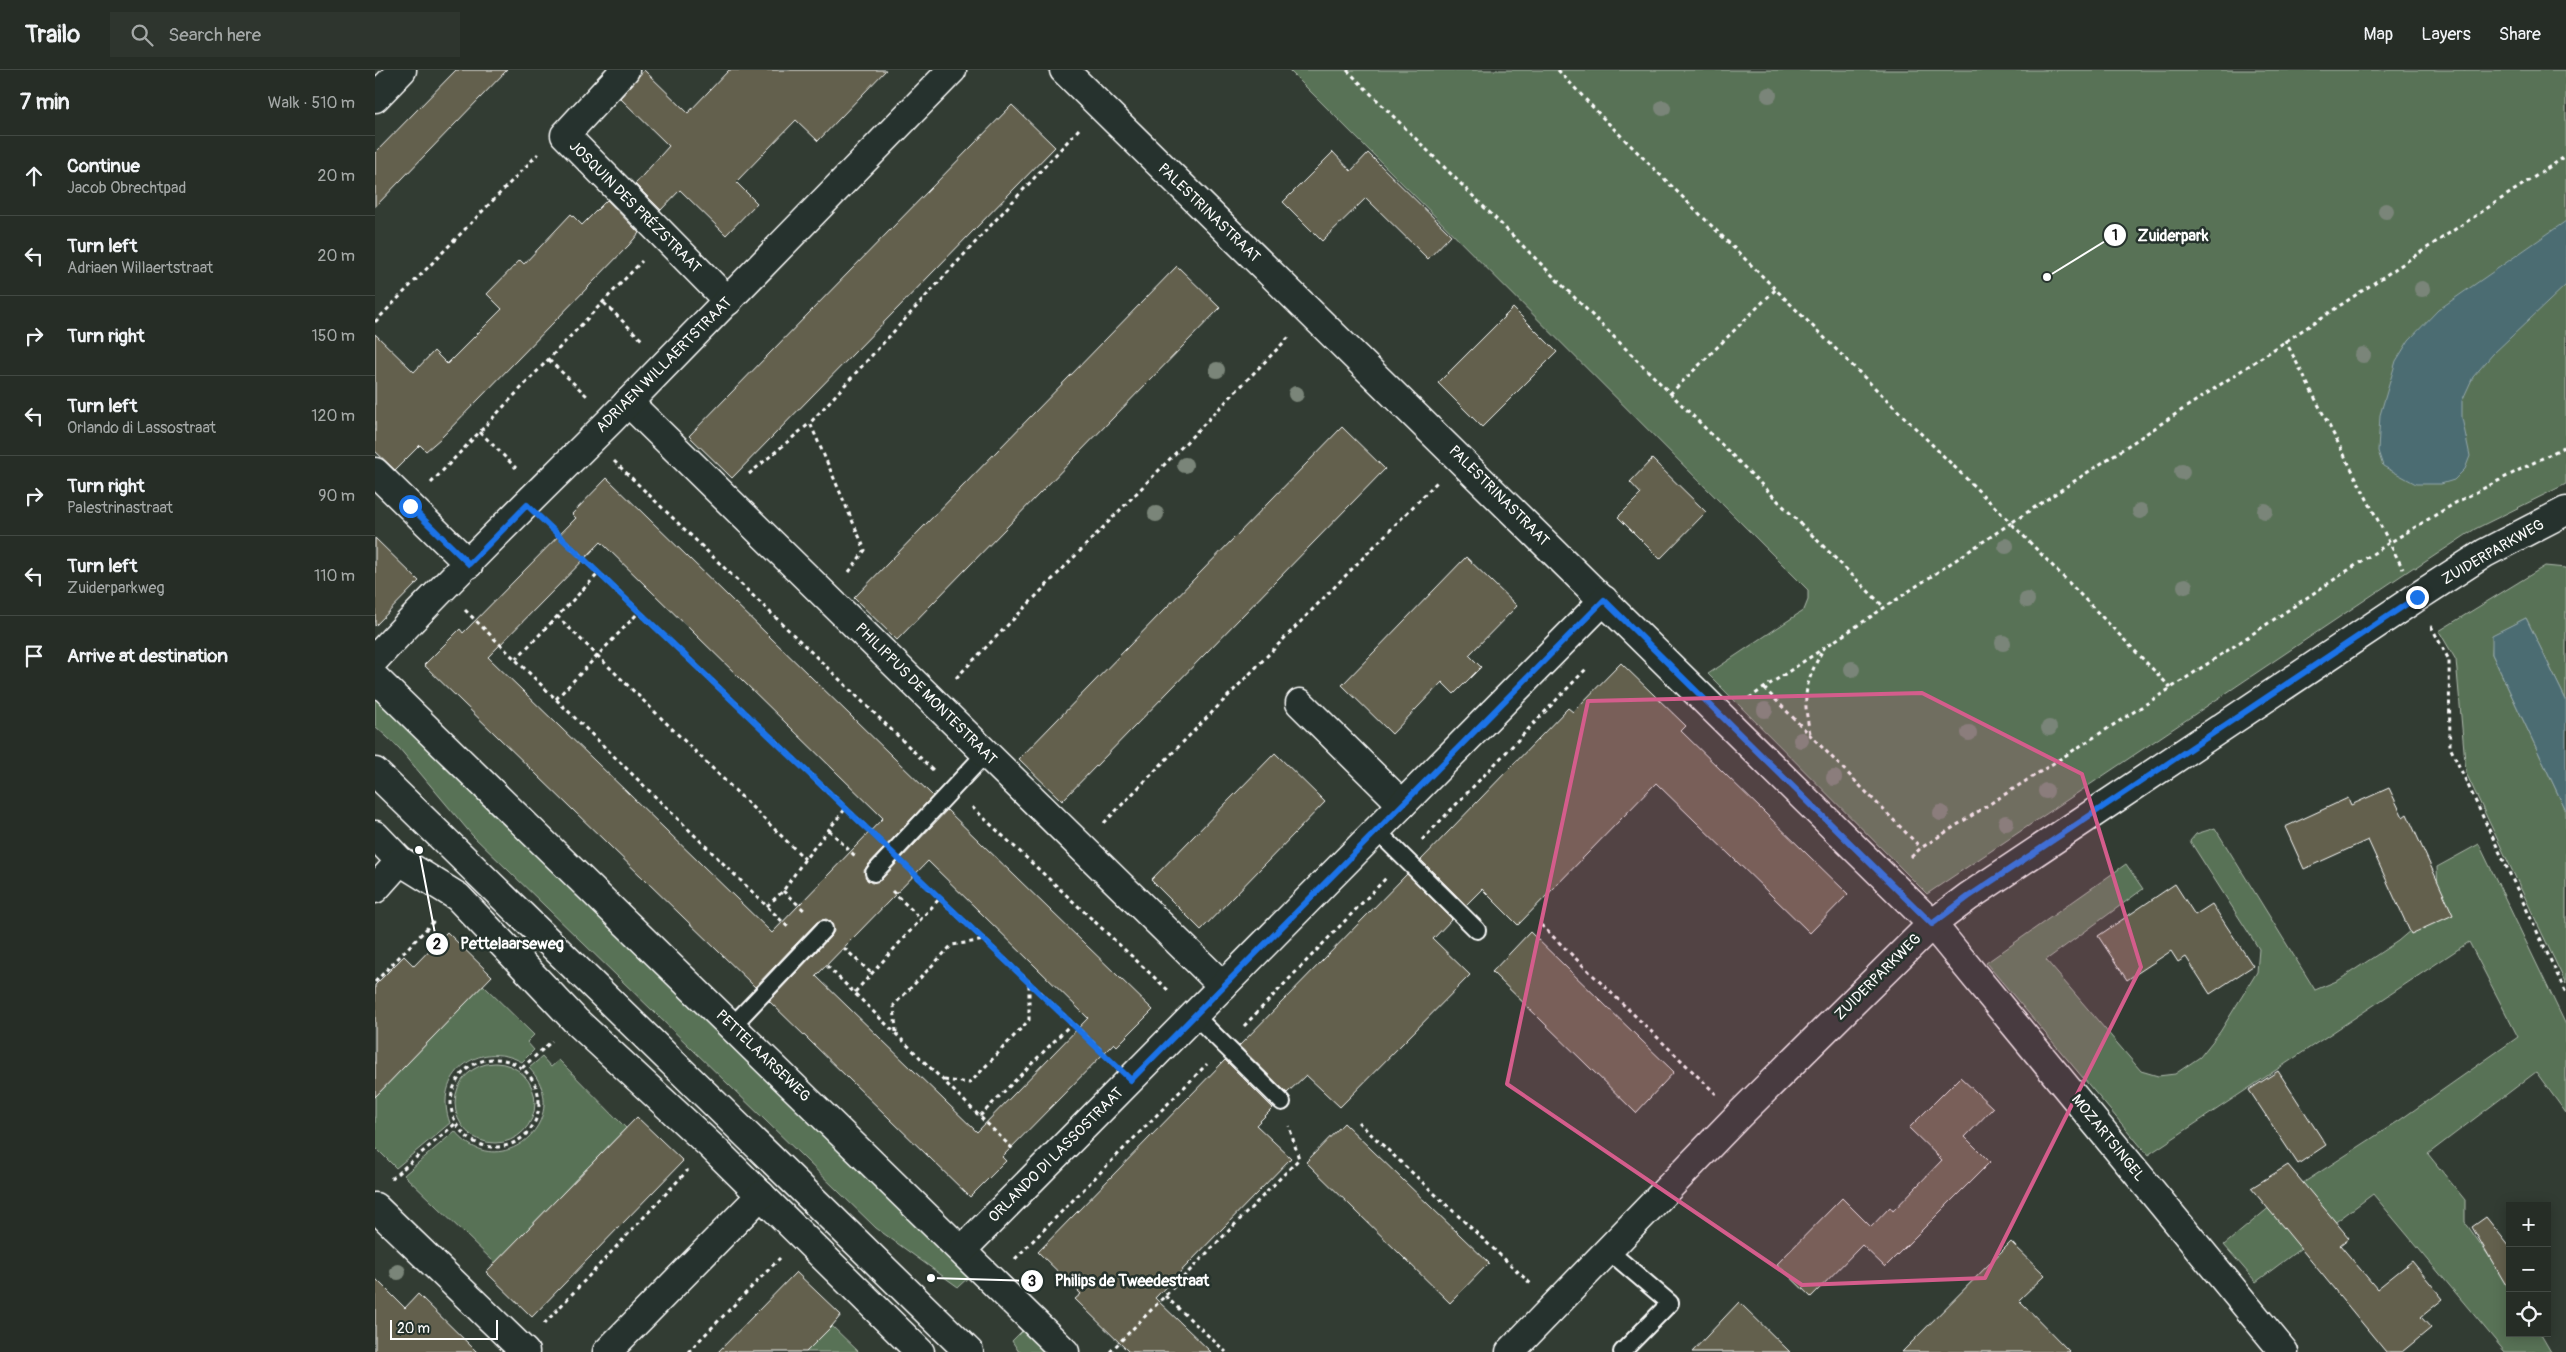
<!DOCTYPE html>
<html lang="en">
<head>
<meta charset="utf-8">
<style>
  body { margin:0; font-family:Pangolin,sans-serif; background:#2e352e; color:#f1f3f6 }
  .controls { position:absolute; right:15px; bottom:15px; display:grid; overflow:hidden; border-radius:0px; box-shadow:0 2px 12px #0003 }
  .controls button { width:45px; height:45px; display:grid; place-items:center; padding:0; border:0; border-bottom:1px solid #424943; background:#262d26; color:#f1f3f6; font:25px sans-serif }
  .scale { position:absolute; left:15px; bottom:12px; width:108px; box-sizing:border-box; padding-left:5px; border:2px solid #fff; border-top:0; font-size:14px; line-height:18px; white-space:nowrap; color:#fff; -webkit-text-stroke:4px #26332d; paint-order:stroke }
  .stop { position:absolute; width:15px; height:15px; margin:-11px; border:4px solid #1a73e8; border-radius:50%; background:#fff }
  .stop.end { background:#1a73e8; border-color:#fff; box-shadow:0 1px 5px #0008 }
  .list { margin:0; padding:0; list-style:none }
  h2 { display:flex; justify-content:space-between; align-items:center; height:65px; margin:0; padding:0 20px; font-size:21px }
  h2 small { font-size:16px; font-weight:400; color:#a4a8a7 }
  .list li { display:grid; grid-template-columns:32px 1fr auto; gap:15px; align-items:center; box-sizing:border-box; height:80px; padding:0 20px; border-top:1px solid #424943 }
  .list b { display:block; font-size:19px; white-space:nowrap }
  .list p { margin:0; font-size:16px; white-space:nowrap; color:#a4a8a7 }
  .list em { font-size:16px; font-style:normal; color:#a4a8a7 }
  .icon { flex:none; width:28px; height:28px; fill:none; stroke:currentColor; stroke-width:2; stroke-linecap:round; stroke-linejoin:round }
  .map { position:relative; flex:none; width:2191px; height:1282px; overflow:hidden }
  header { display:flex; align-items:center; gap:30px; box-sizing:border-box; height:70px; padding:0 25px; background:#262d26; border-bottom:1px solid #424943 }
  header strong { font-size:24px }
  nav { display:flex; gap:28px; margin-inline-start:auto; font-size:18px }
  .search { width:350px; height:45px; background:#2e352e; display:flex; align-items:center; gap:12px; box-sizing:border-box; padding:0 18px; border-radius:0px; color:#a4a8a7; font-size:19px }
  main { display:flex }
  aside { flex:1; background:#262d26 }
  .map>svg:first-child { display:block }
  .green { fill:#597257; stroke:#acb8ab }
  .water { fill:#4b6c72; stroke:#93a7aa }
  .building { fill:#63614d; stroke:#fff; fill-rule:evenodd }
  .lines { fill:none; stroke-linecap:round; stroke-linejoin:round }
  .service-casing { stroke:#fff; stroke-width:20 }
  .minor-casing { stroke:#fff; stroke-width:31 }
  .tertiary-casing { stroke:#fff; stroke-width:31 }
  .path { stroke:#fff; stroke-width:3; stroke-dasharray:4 4; stroke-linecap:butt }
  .service { stroke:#26332d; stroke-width:16 }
  .minor { stroke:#26332d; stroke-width:28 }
  .tertiary { stroke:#26332d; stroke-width:28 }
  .tree { fill:#7a8579 }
  .route { stroke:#1a73e8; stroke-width:6 }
  .marked { fill:#d45d8c; fill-opacity:0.2; stroke:#d45d8c; stroke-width:4; stroke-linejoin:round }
  .labels { text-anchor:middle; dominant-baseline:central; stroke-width:5; stroke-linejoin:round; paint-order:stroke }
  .street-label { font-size:15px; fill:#fff; stroke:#26332d }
  .leader { fill:none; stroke:#fff; stroke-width:2 }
  .callout-dot { fill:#fff; stroke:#26332d; stroke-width:2 }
  .mark-label { font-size:15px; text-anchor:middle; font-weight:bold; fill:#111 }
  .callout-label { font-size:16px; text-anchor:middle; font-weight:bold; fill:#fff; stroke:#26332d; stroke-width:5; stroke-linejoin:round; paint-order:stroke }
</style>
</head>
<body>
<header>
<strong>Trailo</strong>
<div class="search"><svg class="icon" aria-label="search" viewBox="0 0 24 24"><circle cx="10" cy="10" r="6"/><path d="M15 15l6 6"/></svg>Search here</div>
<nav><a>Map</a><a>Layers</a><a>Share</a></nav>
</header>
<main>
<aside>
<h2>7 min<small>Walk · 510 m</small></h2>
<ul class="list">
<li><svg class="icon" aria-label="ahead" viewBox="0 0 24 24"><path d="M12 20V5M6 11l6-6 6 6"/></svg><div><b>Continue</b><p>Jacob Obrechtpad</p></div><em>20 m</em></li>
<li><svg class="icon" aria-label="left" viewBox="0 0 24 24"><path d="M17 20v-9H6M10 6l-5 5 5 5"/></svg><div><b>Turn left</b><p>Adriaen Willaertstraat</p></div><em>20 m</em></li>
<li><svg class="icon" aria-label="right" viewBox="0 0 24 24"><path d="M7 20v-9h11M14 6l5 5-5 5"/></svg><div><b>Turn right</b></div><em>150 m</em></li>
<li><svg class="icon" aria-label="left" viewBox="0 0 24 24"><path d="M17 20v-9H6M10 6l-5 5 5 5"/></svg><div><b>Turn left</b><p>Orlando di Lassostraat</p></div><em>120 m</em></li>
<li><svg class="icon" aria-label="right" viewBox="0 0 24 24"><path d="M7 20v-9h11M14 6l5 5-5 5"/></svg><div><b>Turn right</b><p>Palestrinastraat</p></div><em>90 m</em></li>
<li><svg class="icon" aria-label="left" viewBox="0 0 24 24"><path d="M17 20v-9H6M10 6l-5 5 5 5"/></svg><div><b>Turn left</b><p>Zuiderparkweg</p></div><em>110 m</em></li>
<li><svg class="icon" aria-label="arrive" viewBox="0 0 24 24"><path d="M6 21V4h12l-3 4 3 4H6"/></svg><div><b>Arrive at destination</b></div></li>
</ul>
</aside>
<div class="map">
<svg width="2191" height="1282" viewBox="0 0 2191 1282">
  <rect width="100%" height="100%" fill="#323c33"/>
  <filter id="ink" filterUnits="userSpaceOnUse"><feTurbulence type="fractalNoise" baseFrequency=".02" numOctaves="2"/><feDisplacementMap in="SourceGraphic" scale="10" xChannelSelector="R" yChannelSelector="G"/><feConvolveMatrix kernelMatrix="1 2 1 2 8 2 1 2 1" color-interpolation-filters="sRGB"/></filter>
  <g filter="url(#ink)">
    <!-- green -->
    <g class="green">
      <polygon points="914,0 2191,0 2191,414 2100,459 2041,498 2039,497 1552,824 1333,604 1429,540 1433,530 1433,520"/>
      <polygon points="2170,496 2191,498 2191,630 2151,548 2118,565 2117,584 2191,741 2191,914 2091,703 2081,590 2064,561"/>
      <polygon points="0,622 596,1205 583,1217 501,1158 97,765 24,678 0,656"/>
      <polygon points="1840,758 1940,920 1964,910 2023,871 2056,843 2063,826 2062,797 2104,774 2191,955 2191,1043 2161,1002 2053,1084 2090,1130 2090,1152 2135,1216 2135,1263 2165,1263 2176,1282 2130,1282 1998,1124 1881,1212 1849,1175 1908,1126 2025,1050 2143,967 2094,872 1773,1085 1611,893 1751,794 1768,819 1671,890 1766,1001 1783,1006 1800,1004 1825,987 1845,962 1882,902 1884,879 1815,771 1821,764"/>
      <path d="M108 915 159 965 152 972 159 980 147 992C103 968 57 1006 75 1053L21 1098 0 1077V1027Z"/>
      <path d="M167 987 176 997 184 990 251 1058 120 1193 29 1105 80 1061C124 1117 202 1048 154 998Z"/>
      <circle cx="120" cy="1033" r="40"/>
      <polygon points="457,1256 484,1282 431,1282"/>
      <polygon points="651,1257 676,1282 644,1282 637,1271"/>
    </g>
    <!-- water -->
    <g class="water">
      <polygon points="2191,151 2191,215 2118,284 2098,307 2087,331 2087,348 2095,386 2090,399 2079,410 2066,414 2041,414 2008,396 2003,381 2005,345 2021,291 2034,270 2063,240"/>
      <polygon points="2151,548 2191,630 2191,741 2117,584 2117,565"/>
    </g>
    <!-- building -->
    <g class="building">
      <polygon points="81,0 132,0 0,137 0,83"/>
      <polygon points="269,0 313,43 354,0 511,0 443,71 421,50 361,112 382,133 351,165 305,120 286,140 260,114 294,76 245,28"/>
      <polygon points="637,35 680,77 357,408 314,366"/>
      <polygon points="958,82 976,101 993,83 1076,165 1053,189 991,128 947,171 908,132"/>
      <polygon points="232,130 264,163 254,175 66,368 51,381 45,375 20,400 0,381 0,264 39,302 59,281 72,294 127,239 112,224 145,190 149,194 196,144 207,155"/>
      <polygon points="802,196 845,238 522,570 479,528"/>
      <polygon points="1138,238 1182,282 1107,357 1063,313"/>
      <polygon points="967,357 1010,399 687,731 644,689"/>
      <polygon points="1277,389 1331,442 1285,489 1243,447 1266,424 1255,412"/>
      <path d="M232 408 558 726 492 796 489 801 492 810 497 813 506 810 572 740 778 940 742 976 739 973 627 1087 631 1091 595 1127 394 931 456 866 459 861 456 852 451 849 442 852 380 917 49 595 85 559 88 563 201 448 197 444ZM226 472 508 748 397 863 113 587ZM553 791 713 948 602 1062 441 906Z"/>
      <polygon points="0,468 44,511 0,556"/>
      <polygon points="1091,487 1142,536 1094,585 1106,597 1079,624 1067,612 1017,664 967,615"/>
      <polygon points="1246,593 1311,656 1306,661 1473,824 1435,863 1281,713 1143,855 1107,819 1091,835 1046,790 1193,638 1198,642"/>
      <polygon points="900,683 950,732 826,860 776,810"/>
      <polygon points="2014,718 2028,747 2032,744 2078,845 2036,864 1993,770 1929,799 1910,757 1973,728 1976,735"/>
      <polygon points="1032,804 1077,849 1058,869 1095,905 965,1037 931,1005 912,1023 864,976"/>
      <polygon points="1800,814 1820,845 1837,834 1878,896 1835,924 1811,887 1803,892 1796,881 1752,910 1723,866"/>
      <polygon points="72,862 117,906 0,1027 0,915 29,886 39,896"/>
      <polygon points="1155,862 1299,1002 1261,1043 1117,902"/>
      <polygon points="850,990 898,1038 881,1055 916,1088 780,1228 836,1282 754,1282 700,1229 706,1224 663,1182"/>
      <polygon points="1903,1001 1951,1075 1923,1094 1874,1020"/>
      <polygon points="1585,1007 1618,1038 1590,1067 1615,1092 1510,1197 1487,1175 1436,1227 1402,1194 1467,1128 1496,1157 1515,1137 1518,1141 1567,1090 1534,1058"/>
      <polygon points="262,1047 308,1091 157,1247 111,1202"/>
      <polygon points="969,1053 1114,1193 1075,1233 931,1092"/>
      <polygon points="1913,1095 1974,1168 1965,1175 2002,1219 2037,1191 2068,1229 2046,1247 2056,1258 2027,1282 2011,1282 1876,1118"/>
      <polygon points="2111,1147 2135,1177 2135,1222 2097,1157"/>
      <polygon points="1636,1172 1670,1205 1644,1230 1695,1282 1527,1282"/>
      <polygon points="421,1202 466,1245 457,1256 431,1282 343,1282"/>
      <polygon points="0,1208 30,1238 43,1224 102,1282 0,1282"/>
      <polygon points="1364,1232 1415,1282 1317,1282"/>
    </g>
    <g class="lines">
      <defs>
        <g id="service">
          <polyline points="1001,760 1102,860"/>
          <polyline points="499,803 611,683"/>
          <polyline points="819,945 907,1032"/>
          <polyline points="357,956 449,859"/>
          <polyline points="1234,1181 1295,1233 1247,1282"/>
        </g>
        <g id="minor">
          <polyline points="250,0 190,65 353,231"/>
          <polyline points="689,0 1557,854 1909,1282"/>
          <polyline points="0,28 27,0"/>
          <polyline points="253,332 848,916"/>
          <polyline points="0,402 94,494"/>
          <path d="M0 589C76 507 157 429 236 350 350 234 463 117 577 0"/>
          <polyline points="0,608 690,1282"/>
          <polyline points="925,633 1027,734"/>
          <polyline points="0,765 25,791 83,827 200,950 336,1076 545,1282"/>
          <polyline points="0,819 25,791"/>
          <polyline points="0,1137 150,1282"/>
          <polyline points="587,1180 1229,530"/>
          <polyline points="232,1282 386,1125"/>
        </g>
        <g id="tertiary">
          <polyline points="0,702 594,1282"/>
          <polyline points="1135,1282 1363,1046 1557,854 1593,827 2042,527 2110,483 2191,441"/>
        </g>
      </defs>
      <!-- service casing -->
      <use href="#service" class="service-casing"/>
      <!-- minor casing -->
      <use href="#minor" class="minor-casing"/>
      <!-- tertiary casing -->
      <use href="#tertiary" class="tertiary-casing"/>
      <!-- path -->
      <g class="path">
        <polyline points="972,0 1509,537"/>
        <polyline points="1183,0 1228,48 1636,453 1374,628"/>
        <polyline points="229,233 269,272"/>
        <polyline points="0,252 163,84"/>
        <polyline points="1910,270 2028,499"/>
        <polyline points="174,290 212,326"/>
        <polyline points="1295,324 1401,219"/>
        <polyline points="105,362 141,398"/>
        <polyline points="239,391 558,700"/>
        <polyline points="374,404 435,353"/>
        <polyline points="56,413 267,191"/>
        <polyline points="174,456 499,765"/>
        <polyline points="474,502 490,480 435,353 704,59"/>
        <polyline points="90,540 414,858"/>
        <polyline points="182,546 430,789"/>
        <polyline points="2056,556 2074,590 2075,677 2191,923"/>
        <polyline points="141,589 224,503"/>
        <polyline points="581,608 914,267"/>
        <polyline points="1389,618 1546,778"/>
        <polyline points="1796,618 1636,453 2191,86"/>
        <polyline points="181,629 264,542"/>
        <path d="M1435 663C1427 625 1430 614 1448 579"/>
        <polyline points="597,737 795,922"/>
        <polyline points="729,753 1062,412"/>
        <polyline points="454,760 480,786"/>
        <polyline points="1047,770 1211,599"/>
        <polyline points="1536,787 1546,778 1796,618 2014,473 2082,432 2191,376"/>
        <polyline points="536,801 733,987"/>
        <polyline points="408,821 430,841"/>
        <polyline points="517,821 546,849"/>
        <polyline points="392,836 408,821 430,789 471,738"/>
        <polyline points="1166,855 1341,1024"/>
        <polyline points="469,878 496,903"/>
        <polyline points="452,896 640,1081"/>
        <polyline points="0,912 59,851"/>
        <polyline points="480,922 565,828"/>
        <polyline points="869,956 1012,807"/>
        <polyline points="521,962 519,935 577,875 610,870"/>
        <circle cx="120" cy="1033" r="44"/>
        <polyline points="147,998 177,971"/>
        <polyline points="569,1010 595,1013 654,950 654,912"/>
        <polyline points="605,1046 697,953"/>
        <polyline points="983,1052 1156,1214"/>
        <polyline points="16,1109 80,1054"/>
        <polyline points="640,1189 832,994"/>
        <polyline points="790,1226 851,1282"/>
        <polyline points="169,1254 313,1100"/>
        <polyline points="313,1282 405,1188"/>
        <polyline points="735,1282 924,1089 914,1056"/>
      </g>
      <!-- service -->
      <use href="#service" class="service"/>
      <!-- minor -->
      <use href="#minor" class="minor"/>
      <!-- tertiary -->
      <use href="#tertiary" class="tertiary"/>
    </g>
    <!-- trees -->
    <g class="tree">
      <circle cx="1394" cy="25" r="8"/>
      <circle cx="1288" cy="38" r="8"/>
      <circle cx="2011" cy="141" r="8"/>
      <circle cx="2047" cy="219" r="8"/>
      <circle cx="1988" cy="285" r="8"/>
      <circle cx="842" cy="300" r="8"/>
      <circle cx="921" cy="324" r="8"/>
      <circle cx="810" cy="395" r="8"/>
      <circle cx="1807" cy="402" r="8"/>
      <circle cx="1765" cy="441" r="8"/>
      <circle cx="1890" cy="441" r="8"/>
      <circle cx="781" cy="444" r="8"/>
      <circle cx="1631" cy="476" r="8"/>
      <circle cx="1810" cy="516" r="8"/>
      <circle cx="1652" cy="530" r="8"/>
      <circle cx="1628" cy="573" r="8"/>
      <circle cx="1477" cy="599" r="8"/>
      <circle cx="1390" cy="640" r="8"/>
      <circle cx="1674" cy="658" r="8"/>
      <circle cx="1594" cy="663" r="8"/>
      <circle cx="1426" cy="670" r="8"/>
      <circle cx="1459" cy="708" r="8"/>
      <circle cx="1671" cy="721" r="8"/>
      <circle cx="1566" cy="743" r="8"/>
      <circle cx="1631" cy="753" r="8"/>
      <circle cx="23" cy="1202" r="8"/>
    </g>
  </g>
  <g class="lines" filter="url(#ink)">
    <!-- route -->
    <polyline class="route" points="35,436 94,494 152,435 756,1010 1229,530 1557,854 1593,827 2042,527"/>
  </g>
  <!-- marked area -->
  <path class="marked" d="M1547 623 1707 704 1766 897 1610 1208 1427 1215 1132 1014 1213 631Z"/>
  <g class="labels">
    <!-- street labels -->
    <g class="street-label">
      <text transform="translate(260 137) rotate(45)">JOSQUIN DES PRÉZSTRAAT</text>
      <text transform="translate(834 143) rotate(44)">PALESTRINASTRAAT</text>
      <text transform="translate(289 295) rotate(-45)">ADRIAEN WILLAERTSTRAAT</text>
      <text transform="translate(1124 426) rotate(45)">PALESTRINASTRAAT</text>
      <text transform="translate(2118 482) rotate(-30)">ZUIDERPARKWEG</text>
      <text transform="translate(551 624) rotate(45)">PHILIPPUS DE MONTESTRAAT</text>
      <text transform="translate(1503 907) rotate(-45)">ZUIDERPARKWEG</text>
      <text transform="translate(388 986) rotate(44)">PETTELAARSEWEG</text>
      <text transform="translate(1733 1068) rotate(51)">MOZARTSINGEL</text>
      <text transform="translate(681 1085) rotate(-45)">ORLANDO DI LASSOSTRAAT</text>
    </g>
  </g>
  <!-- callouts -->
  <path class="leader" d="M1672 207L1740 165M44 780L62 874M556 1208L657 1211"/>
  <g class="callout-dot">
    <circle cx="1672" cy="207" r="5"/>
    <circle cx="44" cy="780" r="5"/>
    <circle cx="556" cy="1208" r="5"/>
    <circle cx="1740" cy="165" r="12"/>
    <circle cx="62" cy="874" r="12"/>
    <circle cx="657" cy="1211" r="12"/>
  </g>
  <g class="mark-label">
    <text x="1740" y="170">1</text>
    <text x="62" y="879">2</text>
    <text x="657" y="1216">3</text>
  </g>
  <g class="callout-label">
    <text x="1798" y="171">Zuiderpark</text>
    <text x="137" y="879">Pettelaarseweg</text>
    <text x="757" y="1216">Philips de Tweedestraat</text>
  </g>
</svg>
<div class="controls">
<button>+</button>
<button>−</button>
<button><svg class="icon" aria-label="locate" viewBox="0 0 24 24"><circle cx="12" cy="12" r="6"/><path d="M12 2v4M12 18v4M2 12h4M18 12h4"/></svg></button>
</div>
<div class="scale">20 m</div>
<div class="stop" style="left:35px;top:436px"></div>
<div class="stop end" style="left:2042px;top:527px"></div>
</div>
</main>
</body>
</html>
